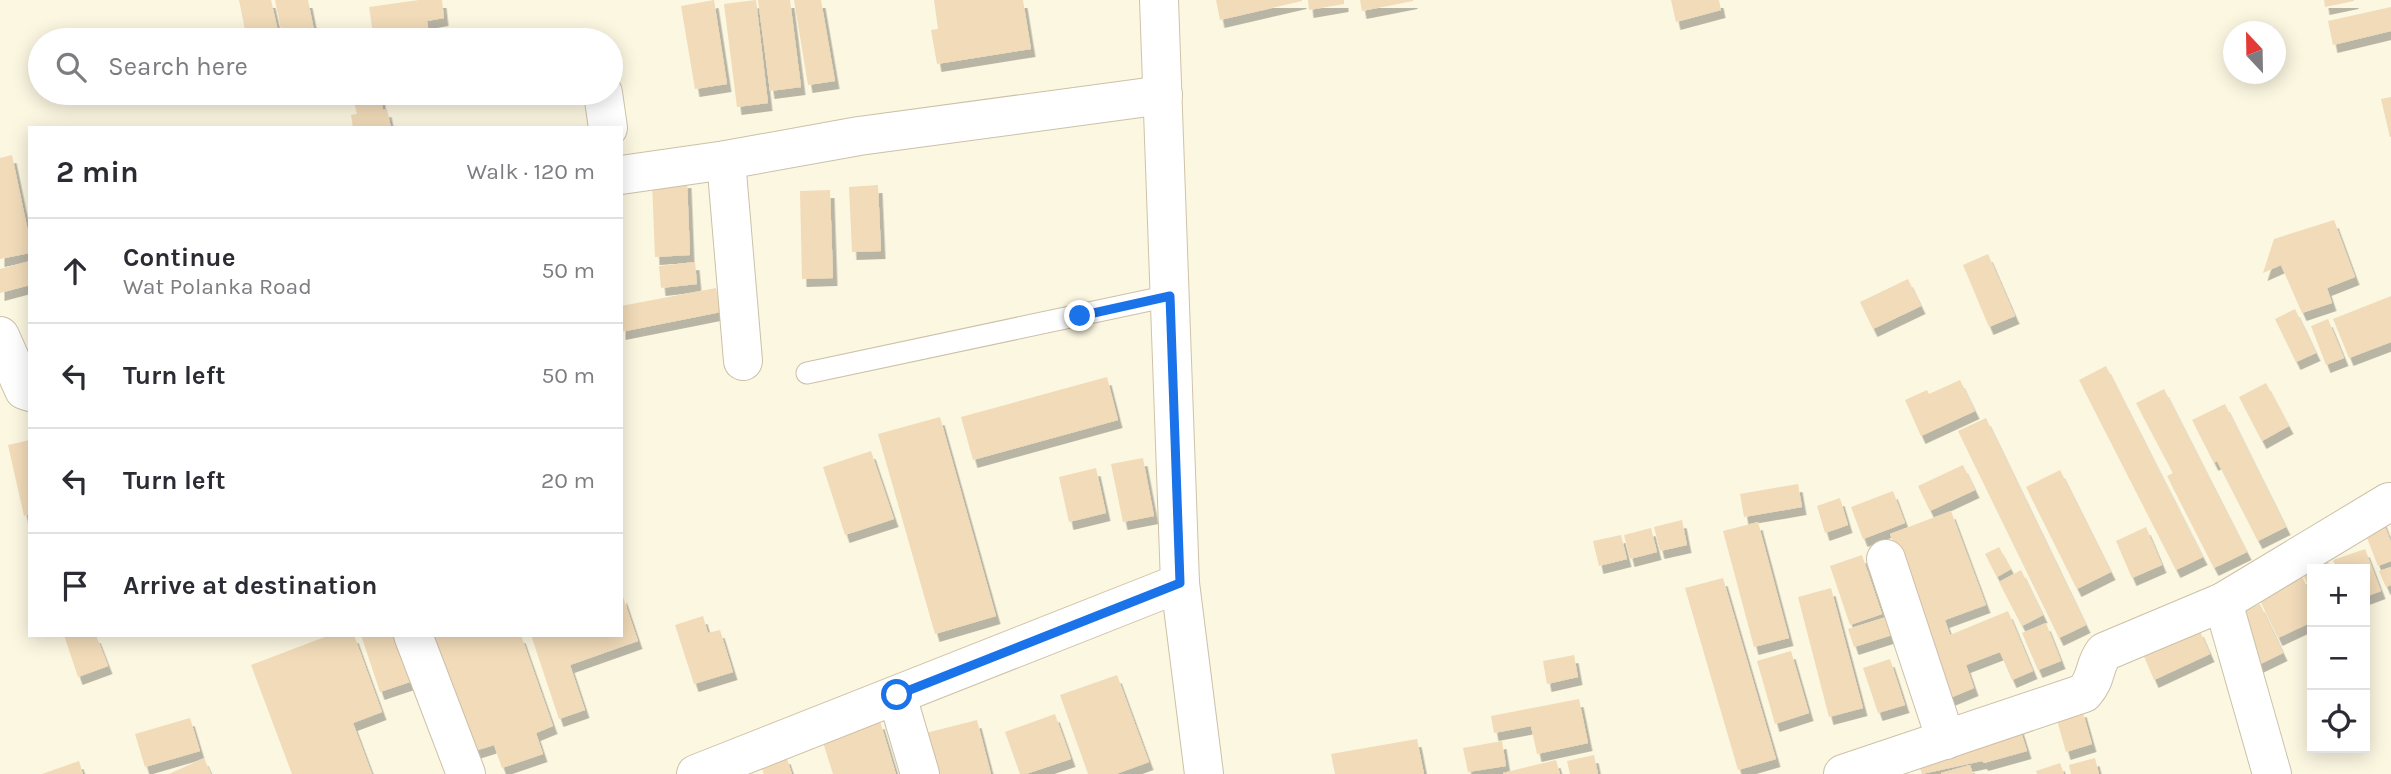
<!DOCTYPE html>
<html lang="en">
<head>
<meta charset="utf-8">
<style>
  body { margin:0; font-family:Karla,sans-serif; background:#f2f2f3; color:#2b2b33 }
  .controls { position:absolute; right:21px; bottom:21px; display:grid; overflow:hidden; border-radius:0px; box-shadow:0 4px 18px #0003 }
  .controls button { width:63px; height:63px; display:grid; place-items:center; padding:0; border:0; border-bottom:2px solid #e1e1e2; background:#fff; color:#2b2b33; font:35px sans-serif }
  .compass { position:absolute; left:2223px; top:21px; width:63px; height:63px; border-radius:50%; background:#fff; box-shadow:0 4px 18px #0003; rotate:338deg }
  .stop { position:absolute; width:21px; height:21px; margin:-16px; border:5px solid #1a73e8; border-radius:50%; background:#fff }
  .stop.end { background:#1a73e8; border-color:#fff; box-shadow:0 2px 7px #0008 }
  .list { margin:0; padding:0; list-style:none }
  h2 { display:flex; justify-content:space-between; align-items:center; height:91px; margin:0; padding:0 28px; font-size:30px }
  h2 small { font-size:23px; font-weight:400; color:#7c7c81 }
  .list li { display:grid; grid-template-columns:46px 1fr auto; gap:21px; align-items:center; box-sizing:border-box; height:105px; padding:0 28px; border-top:2px solid #e1e1e2 }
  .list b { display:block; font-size:26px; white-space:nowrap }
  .list p { margin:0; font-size:23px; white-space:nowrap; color:#7c7c81 }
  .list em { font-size:23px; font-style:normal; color:#7c7c81 }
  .icon { flex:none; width:38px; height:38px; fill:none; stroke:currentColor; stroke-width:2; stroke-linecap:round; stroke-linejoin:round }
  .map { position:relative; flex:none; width:2391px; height:774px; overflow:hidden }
  .search { position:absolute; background:#fff; box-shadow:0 4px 18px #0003; left:28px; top:28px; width:595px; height:77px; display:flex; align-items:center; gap:18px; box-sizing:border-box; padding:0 24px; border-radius:38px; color:#7c7c81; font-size:26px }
  .panel { position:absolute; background:#fff; box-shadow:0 4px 18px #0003; left:28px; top:126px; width:595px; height:511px; border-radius:0px }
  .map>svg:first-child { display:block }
  .building { fill:#f1dbb9; filter:url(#shadow) }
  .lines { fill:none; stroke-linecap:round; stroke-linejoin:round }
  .lane-casing { stroke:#ccc0a8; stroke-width:23 }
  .street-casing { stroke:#ccc0a8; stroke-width:40 }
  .secondary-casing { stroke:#cfc2a7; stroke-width:40 }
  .lane { stroke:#fff; stroke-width:21 }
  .street { stroke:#fff; stroke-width:38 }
  .secondary { stroke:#fff; stroke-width:38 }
  .route { stroke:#1a73e8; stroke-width:9 }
</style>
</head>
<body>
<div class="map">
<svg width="2391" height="774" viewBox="0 0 2391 774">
  <defs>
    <filter id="shadow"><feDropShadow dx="4.5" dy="8" stdDeviation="0" flood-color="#0004"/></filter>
  </defs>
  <rect width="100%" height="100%" fill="#fcf7e1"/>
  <!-- building -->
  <g class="building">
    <polygon points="239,0 271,0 280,40 247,40"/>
    <polygon points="275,0 308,0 316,40 283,40"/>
    <polygon points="419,0 442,0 444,18 427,21 430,40 374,40 369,7"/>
    <polygon points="714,0 727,84 695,89 681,6"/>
    <polygon points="756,0 768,103 737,107 724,4"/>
    <polygon points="758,0 790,0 801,87 770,91"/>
    <polygon points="794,0 821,0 835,81 808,85"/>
    <polygon points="934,0 1023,0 1031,49 937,64 931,30 938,29"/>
    <polygon points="1216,0 1302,0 1302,1 1220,20"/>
    <polygon points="1308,0 1344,0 1344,4 1309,10"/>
    <polygon points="1360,0 1413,0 1413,1 1362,11"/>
    <polygon points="1671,0 1719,0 1721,10 1676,22"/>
    <polygon points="2324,0 2354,0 2354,1 2325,7"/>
    <polygon points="2391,7 2391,31 2333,45 2328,21"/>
    <polygon points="352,93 380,93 383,110 387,109 391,128 353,128 351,115 357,114"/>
    <polygon points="2391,97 2391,137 2390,137 2381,99"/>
    <polygon points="12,155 30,241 30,253 0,259 0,158"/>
    <polygon points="687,180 690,255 655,257 652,182"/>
    <polygon points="878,185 881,251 852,252 849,187"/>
    <polygon points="830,190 833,278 802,279 800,191"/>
    <polygon points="2334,220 2355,277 2327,288 2332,303 2302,313 2281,265 2263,273 2274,239"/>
    <polygon points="1988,254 2015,316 1989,327 1963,265"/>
    <polygon points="30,261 30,285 0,293 0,269"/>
    <polygon points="695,262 697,284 661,288 659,266"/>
    <polygon points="1908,279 1921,306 1873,329 1860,302"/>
    <polygon points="716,288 721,312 621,332 621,306"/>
    <polygon points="2391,296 2391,342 2349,358 2333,319"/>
    <polygon points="2295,309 2316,353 2296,362 2275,319"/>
    <polygon points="2328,319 2344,358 2326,365 2311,326"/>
    <polygon points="2106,366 2203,557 2176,570 2079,380"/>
    <polygon points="1107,377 1118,420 973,460 961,417"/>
    <polygon points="1960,380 1975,411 1921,436 1905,400 1927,390 1929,394"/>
    <polygon points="2266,383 2289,426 2262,441 2239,397"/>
    <polygon points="2164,389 2247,552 2214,568 2167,476 2173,473 2136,403"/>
    <polygon points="2225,404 2286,527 2258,541 2217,461 2214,463 2192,420"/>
    <polygon points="940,417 996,616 935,634 878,434"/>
    <polygon points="1986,418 2086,625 2059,638 1958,431"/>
    <polygon points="30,440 30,514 24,516 8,445"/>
    <polygon points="871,451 894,519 845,535 823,467"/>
    <polygon points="1143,458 1154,516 1123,522 1111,464"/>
    <polygon points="1963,465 1975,490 1930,511 1918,486"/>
    <polygon points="1096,468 1106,513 1069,522 1059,477"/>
    <polygon points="2060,470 2111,572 2077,589 2026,487"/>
    <polygon points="1798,484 1802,507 1744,517 1740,494"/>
    <polygon points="1893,491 1905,523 1863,539 1851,507"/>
    <polygon points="1840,498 1848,525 1825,533 1817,506"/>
    <polygon points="1951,511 1986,605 1945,620 1950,635 2008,611 2033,671 2012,680 2000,652 1966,665 1974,688 1950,698 1890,534"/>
    <polygon points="2381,516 2391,542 2391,561 2378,566 2361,523"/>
    <polygon points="1682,520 1687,545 1660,551 1654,527"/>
    <polygon points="1758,522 1789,638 1754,647 1723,531"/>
    <polygon points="2146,527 2162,565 2132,578 2116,541"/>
    <polygon points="1651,528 1657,552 1630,559 1624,535"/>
    <polygon points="1621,535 1627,559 1599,566 1593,541"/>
    <polygon points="1999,547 2011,569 1997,577 1985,554"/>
    <polygon points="2365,549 2381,591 2365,597 2365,569 2337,569 2333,560"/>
    <polygon points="2321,550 2330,569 2312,569 2312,594 2297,561"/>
    <polygon points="1862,555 1882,614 1850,625 1830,566"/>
    <polygon points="2391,567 2391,585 2386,587 2379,571"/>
    <polygon points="2021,570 2043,615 2022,626 1999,582"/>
    <polygon points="2302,576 2312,599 2312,622 2278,638 2258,596"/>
    <polygon points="1723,578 1776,759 1738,770 1685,588"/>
    <polygon points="1831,588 1863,708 1829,717 1798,597"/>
    <polygon points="622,594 638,641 570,665 585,710 559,719 531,635 621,635"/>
    <polygon points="2260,604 2283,653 2252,668 2230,618"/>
    <polygon points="703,616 708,633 720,630 733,672 694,684 675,625"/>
    <polygon points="1886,617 1892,635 1854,647 1848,629"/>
    <polygon points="2046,623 2061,661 2038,670 2022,633"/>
    <polygon points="2199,629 2210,654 2154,680 2143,654"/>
    <polygon points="64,635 96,635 108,666 78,677"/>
    <polygon points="330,635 354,635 382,712 353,723 372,774 292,774 251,665"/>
    <polygon points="361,635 398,635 413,681 380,692"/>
    <polygon points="426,635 521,635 553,726 536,733 543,754 502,768 494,745 465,754"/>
    <polygon points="1791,651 1809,713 1775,724 1757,661"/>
    <polygon points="1574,655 1578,677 1547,684 1543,661"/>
    <polygon points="1890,659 1905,705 1878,713 1863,668"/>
    <polygon points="1117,675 1149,762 1116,774 1088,774 1060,695"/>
    <polygon points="1579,699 1588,743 1537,754 1531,726 1494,733 1491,716"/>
    <polygon points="2082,709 2092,744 2066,752 2056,717"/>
    <polygon points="1055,714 1071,759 1026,774 1020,774 1005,732"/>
    <polygon points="190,718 200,751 145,767 135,734"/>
    <polygon points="977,720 991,774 937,774 926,733"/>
    <polygon points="880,721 896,774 833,774 822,739"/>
    <polygon points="2018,722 2027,751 1984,763 1982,761 1922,774 1915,753"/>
    <polygon points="1417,739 1424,774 1335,774 1331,754"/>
    <polygon points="1502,741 1506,766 1468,772 1463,748"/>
    <polygon points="1594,755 1598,774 1570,774 1567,761"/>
    <polygon points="786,756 792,774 764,774 760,763"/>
    <polygon points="204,758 211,774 169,774"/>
    <polygon points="2095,758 2099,774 2071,774 2069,765"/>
    <polygon points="1556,760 1560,774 1503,774 1503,773"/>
    <polygon points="79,761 83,774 42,774"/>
    <polygon points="2060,763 2064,774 2037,774 2036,771"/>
    <polygon points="1970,765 1973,774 1941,774 1941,773"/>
  </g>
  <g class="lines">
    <defs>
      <polyline id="lane" points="807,373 1169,296"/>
      <g id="street">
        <polyline points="603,93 608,128"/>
        <polyline points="726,160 743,361"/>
        <polyline points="621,175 726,160 859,136 1163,95"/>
        <polyline points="0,336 24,390 30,392"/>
        <polyline points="1886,559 1946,740"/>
        <polyline points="1180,583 1204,774"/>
        <polyline points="2223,602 2272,774"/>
        <polyline points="413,635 466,774"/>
        <polyline points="897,696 920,774"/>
        <path d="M1843 774 2084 693C2098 677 2093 667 2104 652L2223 602 2389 502"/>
      </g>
      <polyline id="secondary" points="696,774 1180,583 1159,0"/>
    </defs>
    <!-- lane casing -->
    <use href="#lane" class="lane-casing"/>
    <!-- street casing -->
    <use href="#street" class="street-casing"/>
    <!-- secondary casing -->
    <use href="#secondary" class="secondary-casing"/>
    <!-- lane -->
    <use href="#lane" class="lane"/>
    <!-- street -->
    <use href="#street" class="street"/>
    <!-- secondary -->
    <use href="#secondary" class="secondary"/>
  </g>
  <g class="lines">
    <!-- route -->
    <polyline class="route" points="897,695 1180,583 1170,296 1080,316"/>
  </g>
</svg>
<div class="controls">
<button>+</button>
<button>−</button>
<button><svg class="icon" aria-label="locate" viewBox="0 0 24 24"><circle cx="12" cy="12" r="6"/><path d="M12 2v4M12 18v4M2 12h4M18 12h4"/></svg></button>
</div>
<svg class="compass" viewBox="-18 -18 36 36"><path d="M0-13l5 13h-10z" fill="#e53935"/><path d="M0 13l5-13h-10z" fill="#7c7c81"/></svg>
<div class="stop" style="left:897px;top:695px"></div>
<div class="stop end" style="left:1080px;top:316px"></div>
<div class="search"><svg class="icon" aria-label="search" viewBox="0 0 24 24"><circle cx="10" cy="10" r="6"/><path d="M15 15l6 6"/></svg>Search here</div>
<section class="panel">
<h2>2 min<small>Walk · 120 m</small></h2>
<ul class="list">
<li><svg class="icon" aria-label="ahead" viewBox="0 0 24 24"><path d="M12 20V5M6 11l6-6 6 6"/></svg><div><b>Continue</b><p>Wat Polanka Road</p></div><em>50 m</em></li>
<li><svg class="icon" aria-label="left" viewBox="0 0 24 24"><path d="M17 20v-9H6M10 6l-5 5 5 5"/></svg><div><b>Turn left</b></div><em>50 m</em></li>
<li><svg class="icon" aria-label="left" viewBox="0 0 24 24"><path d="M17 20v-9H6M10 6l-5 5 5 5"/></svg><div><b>Turn left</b></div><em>20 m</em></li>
<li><svg class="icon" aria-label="arrive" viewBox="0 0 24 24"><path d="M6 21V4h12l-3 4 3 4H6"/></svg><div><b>Arrive at destination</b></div></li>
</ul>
</section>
</div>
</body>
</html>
